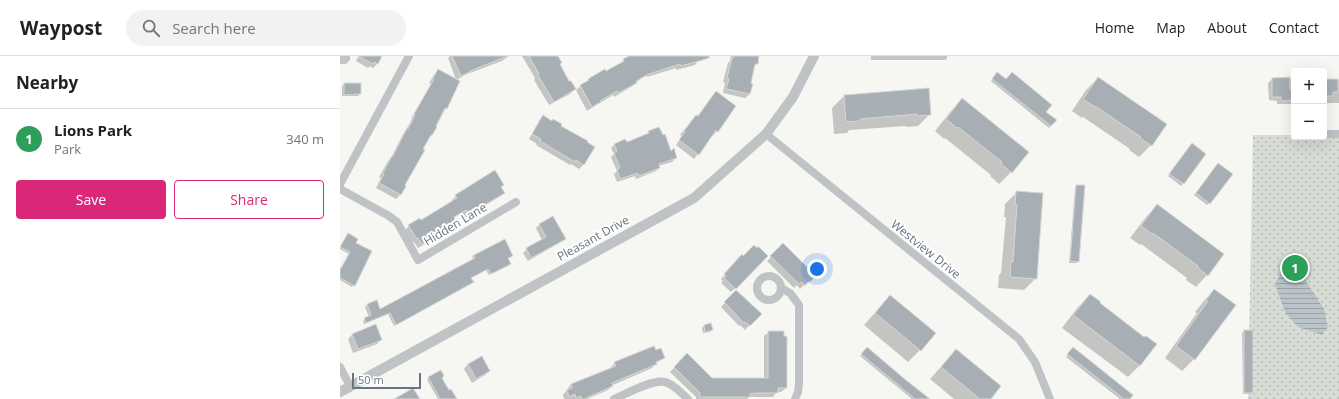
<!DOCTYPE html>
<html lang="en">
<head>
<meta charset="utf-8">
<style>
  body { margin:0; font-family:"Open Sans",sans-serif; background:#f2f2f2; color:#202124 }
  .controls { position:absolute; right:12px; top:12px; display:grid; overflow:hidden; border-radius:4px; box-shadow:0 4px 16px #0002 }
  .controls button { width:36px; height:36px; display:grid; place-items:center; padding:0; border:0; border-bottom:1px solid #e0e0e0; background:#fff; color:#202124; font:20px sans-serif }
  .scale { position:absolute; left:12px; bottom:10px; width:69px; box-sizing:border-box; padding-left:4px; border:2px solid #677581; border-top:0; font-size:11px; line-height:14px; white-space:nowrap; color:#677581; -webkit-text-stroke:3px #fff; paint-order:stroke }
  .you { position:absolute; left:477px; top:213px; width:14px; height:14px; margin:-10px; border:3px solid #fff; border-radius:50%; background:#1a73e8; box-shadow:0 0 0 6px #1a73e833 }
  .badge { display:grid; place-items:center; width:26px; height:26px; border-radius:50%; background:#db2777; color:#fff; font-size:13px; font-weight:700 }
  .pin { position:absolute; translate:-50% -50%; border:2px solid #fff; box-shadow:0 1px 4px #0006 }
  .list { margin:0; padding:0; list-style:none }
  h2 { display:flex; justify-content:space-between; align-items:center; height:52px; margin:0; padding:0 16px; font-size:17px }
  h2 small { font-size:13px; font-weight:400; color:#757577 }
  .list li { display:grid; grid-template-columns:26px 1fr auto; gap:12px; align-items:center; box-sizing:border-box; height:60px; padding:0 16px; border-top:1px solid #e0e0e0 }
  .list b { display:block; font-size:15px; white-space:nowrap }
  .list p { margin:0; font-size:13px; white-space:nowrap; color:#757577 }
  .list em { font-size:13px; font-style:normal; color:#757577 }
  .actions { display:flex; gap:8px; padding:12px 16px }
  .actions a { flex:1; padding:9px 0; border:1px solid #db2777; border-radius:4px; text-align:center; font-size:14px; color:#db2777 }
  .actions .main { background:#db2777; color:#fff }
  .icon { flex:none; width:22px; height:22px; fill:none; stroke:currentColor; stroke-width:2; stroke-linecap:round; stroke-linejoin:round }
  .map { position:relative; flex:none; width:999px; height:343px; overflow:hidden }
  header { display:flex; align-items:center; gap:24px; box-sizing:border-box; height:56px; padding:0 20px; background:#fff; border-bottom:1px solid #e0e0e0 }
  header strong { font-size:19px }
  nav { display:flex; gap:22px; margin-inline-start:auto; font-size:14px }
  .search { width:280px; height:36px; background:#f2f2f2; display:flex; align-items:center; gap:10px; box-sizing:border-box; padding:0 14px; border-radius:22px; color:#757577; font-size:15px }
  main { display:flex }
  aside { flex:1; background:#fff }
  .map>svg:first-child { display:block }
  .park { fill:url(#park-dots) }
  .water { fill:url(#water-rules) }
  .shadow { fill:#0003 }
  .building { fill:#a8afb4; stroke:#d7d7d5 }
  .lines { fill:none; stroke-linecap:round; stroke-linejoin:round }
  .minor { stroke:#bfc3c6; stroke-width:8 }
  .tertiary { stroke:#bfc3c6; stroke-width:10 }
  .labels { text-anchor:middle; dominant-baseline:central; stroke-width:4; stroke-linejoin:round; paint-order:stroke }
  .street-label { font-size:12px; fill:#677581; stroke:#fff }
</style>
</head>
<body>
<header>
<strong>Waypost</strong>
<div class="search"><svg class="icon" aria-label="search" viewBox="0 0 24 24"><circle cx="10" cy="10" r="6"/><path d="M15 15l6 6"/></svg>Search here</div>
<nav><a>Home</a><a>Map</a><a>About</a><a>Contact</a></nav>
</header>
<main>
<aside>
<h2>Nearby<small></small></h2>
<ul class="list">
<li><span class="badge" style="background:#2e9e5b">1</span><div><b>Lions Park</b><p>Park</p></div><em>340 m</em></li>
</ul>
<div class="actions"><a class="main">Save</a><a>Share</a></div>
</aside>
<div class="map">
<svg width="999" height="343" viewBox="0 0 999 343">
  <defs>
    <pattern id="park-dots" width="8" height="8" patternUnits="userSpaceOnUse"><rect width="8" height="8" fill="#d7dcd4"/><path d="M2 2h.1M6 6h.1" fill="none" stroke="#b2b7b1" stroke-width="1.8" stroke-linecap="round"/></pattern>
    <pattern id="water-rules" width="6" height="5" patternUnits="userSpaceOnUse"><rect width="6" height="5" fill="#b9c3c8"/><path d="M0 2.5h6" fill="none" stroke="#9aa3a8"/></pattern>
  </defs>
  <rect width="100%" height="100%" fill="#f6f6f3"/>
  <!-- park -->
  <polygon class="park" points="999,78 999,343 908,343 913,79 954,79 954,81 984,81"/>
  <!-- water -->
  <polygon class="water" points="942,214 952,214 964,222 984,253 988,271 982,279 958,271 945,256 935,228"/>
  <!-- shadow -->
  <g class="shadow">
    <polygon points="0,0 10,0 10,4 6,8 0,8"/>
    <polygon points="19,0 41,0 37,8 33,12 30,10 28,12 16,5"/>
    <polygon points="110,0 169,0 162,5 127,18 116,24 108,2"/>
    <polygon points="182,0 216,0 219,8 229,27 234,33 230,38 209,49 194,24 195,22"/>
    <polygon points="292,0 303,21 291,31 274,41 273,39 247,55 236,34 248,24 265,14 266,16"/>
    <polygon points="301,0 368,0 364,4 357,6 355,9 336,14 336,12 307,21"/>
    <polygon points="391,0 418,0 417,8 414,11 410,28 410,38 405,42 383,37 385,27 383,26 388,7 390,5"/>
    <polygon points="531,0 607,0 607,3 605,4 531,4"/>
    <polygon points="98,15 119,26 92,79 87,83 82,93 63,129 65,130 60,139 56,143 36,132 41,122 39,121 48,105 51,102 63,78 66,74 72,63 71,63 91,28 89,27 94,19"/>
    <polygon points="655,19 715,64 709,72 651,25"/>
    <polygon points="758,22 811,89 799,101 789,94 790,93 743,61 742,62 732,55 746,34"/>
    <polygon points="950,22 954,23 954,48 937,48 937,45 929,44 928,27 932,23"/>
    <polygon points="984,24 999,24 999,47 987,47 984,49"/>
    <polygon points="4,28 20,38 18,40 2,40 2,30"/>
    <polygon points="504,40 590,58 578,70 566,71 566,70 509,74 507,77 494,78 492,52"/>
    <polygon points="372,41 377,75 373,80 372,79 354,103 336,89 342,80 340,79 352,64 356,60 358,61"/>
    <polygon points="622,43 671,116 659,128 650,120 651,119 605,82 604,83 595,75 611,55"/>
    <polygon points="203,61 254,91 243,109 239,113 231,108 230,109 196,89 197,88 189,83 199,65"/>
    <polygon points="319,72 331,96 336,102 332,106 318,110 319,112 316,115 296,123 295,120 277,126 274,118 277,115 271,101 274,98 271,92 275,88 286,87"/>
    <polygon points="850,90 865,98 841,130 828,120"/>
    <polygon points="877,110 869,147 867,149 854,139"/>
    <polygon points="737,130 738,205 736,207 729,207 735,132"/>
    <polygon points="677,136 696,222 684,234 658,232 659,219 661,217 666,161 664,161 665,148"/>
    <polygon points="163,137 159,141 125,162 122,157 113,162 116,167 112,172 78,192 74,186 72,187 65,174 69,170 81,165 113,146 112,144 116,140"/>
    <polygon points="817,149 867,219 856,231 846,224 847,222 801,188 800,189 790,182 806,161"/>
    <polygon points="199,169 225,183 221,186 188,205 183,197 187,193 202,184 196,172"/>
    <polygon points="8,178 14,187 14,229 12,231 0,224 0,211 1,212 9,198 0,193 0,191"/>
    <polygon points="443,189 475,220 465,230 464,229 460,233 457,229 454,232 427,205"/>
    <polygon points="134,199 172,200 167,203 168,210 149,219 146,214 130,222 131,228 54,270 48,258 24,268 23,265 29,261 25,251 27,249 36,245 40,255 134,204 132,201"/>
    <polygon points="427,200 391,236 381,227 383,225 381,223 398,204 403,201"/>
    <polygon points="874,234 854,303 842,315 825,302 857,257 855,256 863,246"/>
    <polygon points="396,235 420,258 405,274 400,269 399,270 381,251"/>
    <polygon points="750,239 800,309 788,321 722,272 738,251"/>
    <polygon points="550,240 580,294 568,306 524,269"/>
    <polygon points="370,268 372,274 370,276 363,277 362,272 364,270"/>
    <polygon points="35,270 41,283 37,288 13,297 8,283 12,279"/>
    <polygon points="904,275 912,336 910,338 903,338 902,277"/>
    <polygon points="429,276 446,332 441,336 437,336 433,341 410,341 407,343 356,343 356,341 330,316 347,299 371,323 424,323 424,280"/>
    <polygon points="527,292 588,343 572,343 520,300"/>
    <polygon points="616,294 650,343 614,343 590,323"/>
    <polygon points="731,294 789,343 780,343 726,301"/>
    <polygon points="324,302 316,307 312,312 273,329 268,334 247,343 224,343 223,339 231,328 271,312 271,311 275,307"/>
    <polygon points="128,308 149,315 145,319 132,327 124,313"/>
    <polygon points="89,322 101,322 112,343 98,343 87,324"/>
  </g>
  <!-- building -->
  <g class="building">
    <polygon points="18,0 42,0 38,8 34,6 33,8"/>
    <polygon points="112,0 168,0 130,15 130,16 121,20"/>
    <polygon points="189,0 218,0 222,7 220,8 229,25 231,25 236,33 214,46 198,19 199,18"/>
    <polygon points="289,0 369,0 369,2 341,10 340,8 309,18 296,25 297,27 278,37 277,35 260,45 261,46 252,51 240,29 249,24 248,23 265,13 266,15 284,5 283,3"/>
    <polygon points="394,0 419,0 418,8 415,8 411,27 413,28 410,38 386,33 389,23 387,22 392,2 393,2"/>
    <polygon points="98,13 120,25 107,53 105,52 96,70 97,71 92,79 91,79 83,93 85,94 65,129 66,130 61,139 39,127 44,118 43,117 52,100 53,100 67,72 68,73 75,59 74,58 94,23 93,22"/>
    <polygon points="657,16 666,23 672,16 712,49 706,56 717,64 711,70 652,23"/>
    <polygon points="758,21 827,68 812,90 800,82 801,81 755,50 755,51 743,43"/>
    <polygon points="950,21 950,34 952,33 953,44 941,45 941,41 932,41 932,22"/>
    <polygon points="984,23 998,23 998,36 993,36 993,40 984,40"/>
    <polygon points="4,27 21,27 21,38 4,39"/>
    <polygon points="589,32 591,59 577,60 577,58 520,63 520,65 506,66 504,39"/>
    <polygon points="376,35 396,50 378,76 376,74 359,99 339,84 345,76 344,75 356,59 358,60"/>
    <polygon points="622,42 689,96 672,117 661,108 662,106 618,71 617,72 606,63"/>
    <polygon points="203,59 212,65 213,63 222,68 221,70 248,85 247,86 255,91 244,109 236,104 235,106 200,85 201,83 192,78"/>
    <polygon points="319,71 323,79 325,78 331,95 334,92 337,102 319,108 320,112 309,116 299,120 298,117 280,123 277,113 280,112 274,97 277,95 274,88 285,83 287,86 309,77 308,75"/>
    <polygon points="852,87 866,98 844,128 829,118"/>
    <polygon points="878,107 893,118 870,148 856,137"/>
    <polygon points="155,114 164,129 161,131 165,137 129,158 126,154 114,161 117,168 82,188 78,182 77,183 68,169 80,162 81,164 117,142 115,139"/>
    <polygon points="736,129 745,129 739,206 730,205"/>
    <polygon points="676,135 703,137 697,223 670,221 671,206 673,206 677,149 675,149"/>
    <polygon points="817,148 884,198 868,220 857,211 858,210 813,177 812,178 801,170"/>
    <polygon points="213,160 226,183 191,202 186,192 206,181 199,168"/>
    <polygon points="8,177 18,183 16,187 32,195 15,230 0,222 0,214 10,196 0,191"/>
    <polygon points="165,183 173,200 168,202 171,208 151,218 148,213 131,222 134,226 56,269 50,257 26,267 24,262 31,259 27,248 37,244 40,253 135,202 134,199"/>
    <polygon points="443,187 476,220 470,226 469,225 465,229 461,226 459,228 430,200"/>
    <polygon points="414,189 417,192 418,190 428,200 396,233 384,222 386,220 384,218 402,198 403,200"/>
    <polygon points="874,233 896,249 855,304 836,290 868,245 866,244"/>
    <polygon points="396,234 422,258 410,270 405,266 404,267 384,246"/>
    <polygon points="750,238 761,246 760,247 804,281 806,280 817,288 800,310 733,259"/>
    <polygon points="550,239 596,277 581,295 535,257"/>
    <polygon points="371,267 373,274 365,276 364,269"/>
    <polygon points="36,268 42,284 18,293 12,278"/>
    <rect x="904" y="274" width="9" height="63"/>
    <polygon points="428,275 444,275 444,280 447,280 447,332 438,332 438,337 415,337 410,338 410,341 360,341 360,337 334,311 347,297 372,322 428,322"/>
    <polygon points="314,290 316,294 321,292 325,302 316,306 317,308 272,327 273,330 244,343 242,343 241,340 236,342 235,338 229,341 227,334 232,332 231,328 276,310 274,306"/>
    <polygon points="527,291 567,325 590,343 575,343 562,332 521,298"/>
    <polygon points="733,291 793,339 790,343 784,343 727,298"/>
    <polygon points="616,293 661,330 651,343 640,343 601,311"/>
    <polygon points="142,300 150,315 136,323 128,308"/>
    <polygon points="101,314 104,320 102,322 109,334 111,333 117,343 100,343 88,321"/>
    <polygon points="73,332 80,343 54,343"/>
  </g>
  <g class="lines">
    <!-- minor -->
    <g class="minor">
      <polyline points="426,78 679,283 695,306 710,343"/>
      <polyline points="984,78 999,78"/>
      <polyline points="0,128 69,0"/>
      <polyline points="0,133 49,160 57,166 78,204 176,146"/>
      <circle cx="429" cy="232" r="12"/>
      <polyline points="441,232 450,237 459,249 459,327 458,336 455,343"/>
      <polyline points="0,311 10,330"/>
      <path d="M274 343C286 338 312 323 325 326 334 328 341 337 348 343"/>
    </g>
    <!-- tertiary -->
    <polyline class="tertiary" points="0,336 354,142 426,78 453,41 474,0"/>
  </g>
  <g class="labels">
    <!-- street labels -->
    <g class="street-label">
      <text transform="translate(115 168) rotate(-31)">Hidden Lane</text>
      <text transform="translate(253 182) rotate(-29)">Pleasant Drive</text>
      <text transform="translate(586 193) rotate(39)">Westview Drive</text>
    </g>
  </g>
</svg>
<div class="controls">
<button>+</button>
<button>−</button>
</div>
<div class="scale">50 m</div>
<div class="you"></div>
<div class="pin badge" style="left:955px;top:212px;background:#2e9e5b">1</div>
</div>
</main>
</body>
</html>
